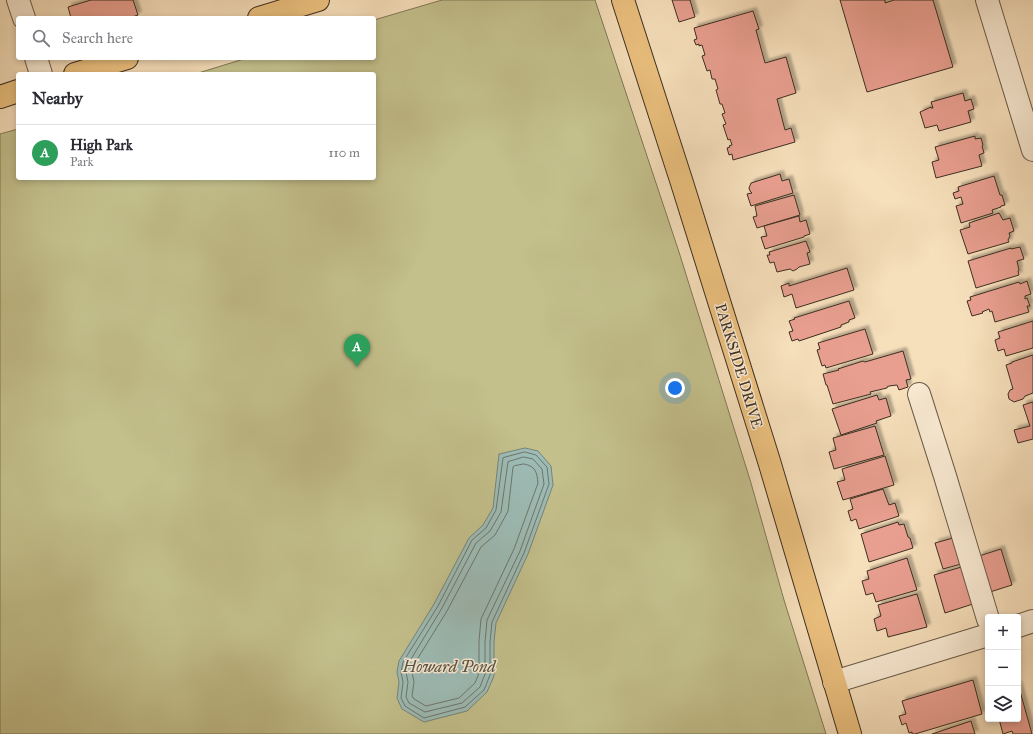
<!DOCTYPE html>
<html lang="en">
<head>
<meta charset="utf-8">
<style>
  body { margin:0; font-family:"IM FELL Great Primer",serif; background:#f2f2f3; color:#2b2b33 }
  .controls { position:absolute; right:12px; bottom:12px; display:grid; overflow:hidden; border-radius:4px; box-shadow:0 2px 6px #0003 }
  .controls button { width:36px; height:36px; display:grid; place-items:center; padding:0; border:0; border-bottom:1px solid #e1e1e2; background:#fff; color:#2b2b33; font:20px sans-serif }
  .you { position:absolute; left:675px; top:388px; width:14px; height:14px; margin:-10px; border:3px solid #fff; border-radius:50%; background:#1a73e8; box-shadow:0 0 0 6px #1a73e833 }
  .badge { display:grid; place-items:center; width:26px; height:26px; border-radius:50%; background:#7c3aed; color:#fff; font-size:13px; font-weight:700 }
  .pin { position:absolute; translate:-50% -33px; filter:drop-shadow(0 1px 2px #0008) }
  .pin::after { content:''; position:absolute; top:21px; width:14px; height:12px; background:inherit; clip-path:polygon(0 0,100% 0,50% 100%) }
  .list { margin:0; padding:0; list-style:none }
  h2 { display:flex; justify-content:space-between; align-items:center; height:52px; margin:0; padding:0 16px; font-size:17px }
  h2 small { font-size:13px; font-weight:400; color:#7c7c81 }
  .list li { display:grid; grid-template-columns:26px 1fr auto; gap:12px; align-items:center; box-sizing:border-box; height:56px; padding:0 16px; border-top:1px solid #e1e1e2 }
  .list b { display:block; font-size:15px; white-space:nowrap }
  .list p { margin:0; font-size:13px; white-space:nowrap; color:#7c7c81 }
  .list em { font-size:13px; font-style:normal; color:#7c7c81 }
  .icon { flex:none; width:22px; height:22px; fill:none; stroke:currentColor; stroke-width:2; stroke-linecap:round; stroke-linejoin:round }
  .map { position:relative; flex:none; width:1033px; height:734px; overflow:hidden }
  .search { position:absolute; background:#fff; box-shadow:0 2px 6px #0003; left:16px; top:16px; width:360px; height:44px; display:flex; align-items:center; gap:10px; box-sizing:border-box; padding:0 14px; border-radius:4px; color:#7c7c81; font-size:15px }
  .panel { position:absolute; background:#fff; box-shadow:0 2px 6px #0003; left:16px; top:72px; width:360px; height:108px; border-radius:4px }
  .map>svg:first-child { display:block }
  .green { fill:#c3c08c; stroke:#807856 }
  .water { fill:#9dbcb6; stroke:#77847a }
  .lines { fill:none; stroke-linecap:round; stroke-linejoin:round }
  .shore { stroke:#6d766c; stroke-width:1 }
  .building { fill:#e99f90; stroke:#3d2f21; filter:url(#shadow) }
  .minor-casing { stroke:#6b5b48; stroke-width:24 }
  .major-casing { stroke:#3d2f21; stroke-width:24 }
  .minor { stroke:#f9ead3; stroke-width:22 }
  .major { stroke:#ebc07e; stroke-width:22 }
  .labels { text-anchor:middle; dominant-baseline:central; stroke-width:3; stroke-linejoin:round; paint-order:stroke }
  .street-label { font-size:15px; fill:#3d2f21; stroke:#f9ead3 }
  .water-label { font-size:16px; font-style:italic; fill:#555246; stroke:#f9ead3 }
</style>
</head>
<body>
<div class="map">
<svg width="1033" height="734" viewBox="0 0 1033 734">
  <defs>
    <filter id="shadow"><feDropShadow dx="3.5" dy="-3.5" stdDeviation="1" flood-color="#0004"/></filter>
  </defs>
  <rect width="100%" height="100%" fill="#f6dfbb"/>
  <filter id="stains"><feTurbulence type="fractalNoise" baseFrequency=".005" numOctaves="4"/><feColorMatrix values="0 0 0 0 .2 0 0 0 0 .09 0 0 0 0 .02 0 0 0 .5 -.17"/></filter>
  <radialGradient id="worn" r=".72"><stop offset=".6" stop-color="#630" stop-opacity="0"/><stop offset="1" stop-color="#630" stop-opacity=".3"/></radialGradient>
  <!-- green -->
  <polygon class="green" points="442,0 595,0 679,252 751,483 784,600 826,734 0,734 0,134 18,129 18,178 374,178 374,74 195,74 247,58 374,58 374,20"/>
  <!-- water -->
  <polygon class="water" points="525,448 538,451 551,466 553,485 528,554 496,623 494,642 494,676 487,692 467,711 424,722 402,709 397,698 399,682 397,672 399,661 434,604 469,538 483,525 493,508 499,454"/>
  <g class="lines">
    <!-- shore -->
    <g class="shore">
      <polygon points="525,452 536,455 547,467 549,484 524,553 492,622 490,642 490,675 484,690 465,707 424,718 405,706 401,698 403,682 401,672 403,662 438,606 472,540 486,528 496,510 503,458"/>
      <polygon points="524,457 533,459 542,469 544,484 520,551 487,620 485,642 485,674 480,687 462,703 425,712 409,703 406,697 408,682 406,672 408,664 442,608 476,543 490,531 501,512 508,462"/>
      <path d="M524 464C536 466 537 473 538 483L514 549 481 619 479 641V673L475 683 459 698 426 706 414 699 412 696 414 682 412 672 413 666 447 611 481 547 495 535 506 515 508 511 513 467 514 466Z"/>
    </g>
  </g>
  <!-- building -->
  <g class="building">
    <polygon points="91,0 133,0 138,15 129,18 71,18 68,7"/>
    <polygon points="672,0 690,0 695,17 679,22"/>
    <polygon points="840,0 885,0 885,3 894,0 933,0 953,67 867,92"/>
    <polygon points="753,11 759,29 756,30 765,63 786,57 796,93 777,99 785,130 791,128 795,142 733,160 732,154 729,155 727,148 730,147 729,146 732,145 730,139 728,140 723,125 726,124 722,114 725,113 722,104 720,104 716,90 718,89 715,79 712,79 710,70 707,71 702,56 705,55 702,45 699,46 699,44 696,45 694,40 697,39 694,28"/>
    <polygon points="963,93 965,101 971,99 974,109 968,111 971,122 939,131 937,125 925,128 920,112 931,107 931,108 933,108 931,102"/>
    <polygon points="975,136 975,139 981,138 983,145 982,146 984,153 979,155 982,166 936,178 932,162 939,160 935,147"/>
    <polygon points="780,174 782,181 789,179 793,193 751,206 747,194 752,193 750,191 749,188 751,183"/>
    <polygon points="994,176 1000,195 1002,195 1005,205 1001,206 1001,207 992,210 993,213 961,223 956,206 963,204 961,197 955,199 953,193 959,191 958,187"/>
    <polygon points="794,195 800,215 757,228 753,217 757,216 755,206"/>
    <polygon points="999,213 1003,220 1010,218 1014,231 1009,233 1010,236 1008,240 1009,242 968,254 960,230 970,227 969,223"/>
    <polygon points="799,216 800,222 806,220 810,234 804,236 804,237 765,249 761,237 767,236 764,226"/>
    <polygon points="806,241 810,252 807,253 810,264 799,267 797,269 793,271 790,269 777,272 774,262 770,263 767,255 770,255 769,252"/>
    <polygon points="1020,247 1024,259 1017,261 1019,270 1018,271 1019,275 976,288 968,261 1011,248 1011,249"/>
    <polygon points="847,268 854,290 796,308 792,294 784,297 781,286 789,283 789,286"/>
    <polygon points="1027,281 1031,294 1025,296 1025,299 1027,298 1030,306 1027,306 1029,312 995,322 992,311 990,312 989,309 982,312 983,313 972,316 967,301 971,300 970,297 1019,282 1020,284"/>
    <polygon points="849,301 855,318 849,320 849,322 841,325 841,327 799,341 798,339 792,341 789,332 793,331 789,321 795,319 794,318"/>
    <polygon points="1033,321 1033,348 1006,356 1004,349 998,351 995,340 1000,338 998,332"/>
    <polygon points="865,329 873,354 826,368 825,365 822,366 817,350 820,349 818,343"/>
    <polygon points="903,351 911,379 906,380 908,387 899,390 897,385 889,386 887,387 887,388 870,392 871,394 833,404 827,385 826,385 823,374 839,370 838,369 863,361 865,362"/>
    <polygon points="1033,355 1033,393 1025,396 1023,399 1014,402 1009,399 1008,394 1010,390 1013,389 1006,365 1012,363 1012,362"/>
    <polygon points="877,395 879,400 886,398 891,416 876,421 877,423 841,435 832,409"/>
    <polygon points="1033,402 1033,439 1018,443 1014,430 1030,426 1023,405"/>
    <polygon points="875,426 884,455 834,469 829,452 836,450 833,438"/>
    <polygon points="885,456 894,485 843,500 837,482 845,480 842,469"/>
    <polygon points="883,489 889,505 895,503 899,516 859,529 856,519 851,521 848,511 853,509 850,499"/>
    <polygon points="898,522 899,525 904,524 908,537 910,538 913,548 869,562 861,534"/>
    <polygon points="953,538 961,564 943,569 935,543"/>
    <polygon points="1001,549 1012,585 990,592 979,556"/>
    <polygon points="907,558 917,590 876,602 873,593 866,595 862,581 869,579 867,571"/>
    <polygon points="965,566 976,603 945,613 934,575"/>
    <polygon points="917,594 927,627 888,637 886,628 877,631 874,619 881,616 878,605"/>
    <polygon points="973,680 982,714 915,734 912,734 912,732 909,733 906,723 902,725 899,716 906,714 902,701"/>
    <polygon points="1018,684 1032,734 1013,734 1012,731 1003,734 999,719 1018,719"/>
    <polygon points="971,721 975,734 932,734"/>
  </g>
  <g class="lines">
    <defs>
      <g id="minor">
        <polyline points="18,0 24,18"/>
        <polyline points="987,0 1033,150"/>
        <polyline points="36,58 41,74"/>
        <polyline points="919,394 945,476 988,619"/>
        <polyline points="1018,626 1033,621"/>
        <polyline points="834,682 988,635"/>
      </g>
      <g id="major">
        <polyline points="623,0 682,183 769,461 850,734"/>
        <polyline points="259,18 318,0"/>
        <polyline points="75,74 127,58"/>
        <polyline points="0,97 18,91"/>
      </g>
    </defs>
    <!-- minor casing -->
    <use href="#minor" class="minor-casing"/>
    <!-- major casing -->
    <use href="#major" class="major-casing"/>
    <!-- minor -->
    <use href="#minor" class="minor"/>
    <!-- major -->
    <use href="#major" class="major"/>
  </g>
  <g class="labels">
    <!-- street labels -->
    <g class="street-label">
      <text transform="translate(739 366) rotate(73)">PARKSIDE DRIVE</text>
    </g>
    <!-- water labels -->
    <g class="water-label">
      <text x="449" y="666">Howard Pond</text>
    </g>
  </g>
  <rect width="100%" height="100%" filter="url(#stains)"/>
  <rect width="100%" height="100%" fill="url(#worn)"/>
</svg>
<div class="controls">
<button>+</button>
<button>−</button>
<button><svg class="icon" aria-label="layers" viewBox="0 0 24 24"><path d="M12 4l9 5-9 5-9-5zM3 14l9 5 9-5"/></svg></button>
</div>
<div class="you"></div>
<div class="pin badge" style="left:357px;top:367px;background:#2e9e5b">A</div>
<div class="search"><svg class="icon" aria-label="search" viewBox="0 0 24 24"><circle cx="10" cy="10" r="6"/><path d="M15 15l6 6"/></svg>Search here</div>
<section class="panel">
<h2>Nearby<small></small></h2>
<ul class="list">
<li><span class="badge" style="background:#2e9e5b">A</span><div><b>High Park</b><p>Park</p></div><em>110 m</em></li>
</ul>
</section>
</div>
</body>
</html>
